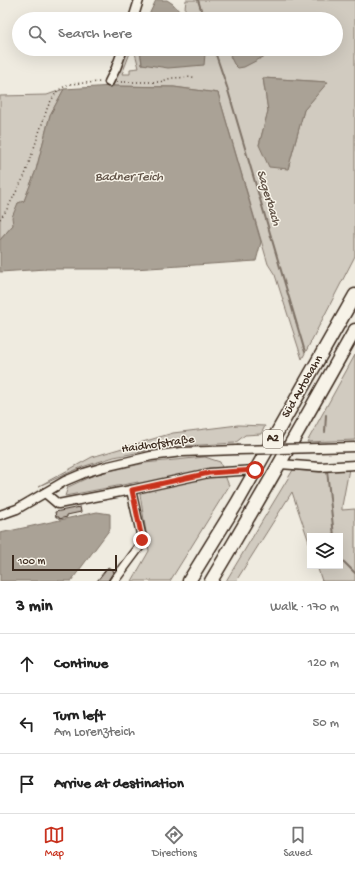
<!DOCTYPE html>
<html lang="en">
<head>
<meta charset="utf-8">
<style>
  body { margin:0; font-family:"Gochi Hand",sans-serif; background:#f2f2f2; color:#222 }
  .controls { position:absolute; right:12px; bottom:12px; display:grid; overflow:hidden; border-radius:0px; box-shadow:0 4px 16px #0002 }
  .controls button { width:36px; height:36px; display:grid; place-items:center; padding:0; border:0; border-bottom:1px solid #e0e0e0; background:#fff; color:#222; font:20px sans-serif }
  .scale { position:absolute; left:12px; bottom:10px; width:105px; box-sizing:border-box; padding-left:4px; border:2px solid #3b2a1e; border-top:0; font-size:11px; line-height:14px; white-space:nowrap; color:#3b2a1e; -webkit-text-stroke:3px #f7f3e8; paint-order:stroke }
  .stop { position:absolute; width:12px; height:12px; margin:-9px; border:3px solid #c8321e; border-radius:50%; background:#fff }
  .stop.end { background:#c8321e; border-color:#fff; box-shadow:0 1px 4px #0008 }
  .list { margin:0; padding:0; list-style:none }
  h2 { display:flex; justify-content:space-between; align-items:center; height:52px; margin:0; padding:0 16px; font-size:17px }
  h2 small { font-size:13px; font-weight:400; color:#767676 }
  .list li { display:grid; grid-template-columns:26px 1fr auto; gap:12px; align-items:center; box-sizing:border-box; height:60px; padding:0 16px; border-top:1px solid #e0e0e0 }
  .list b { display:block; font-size:15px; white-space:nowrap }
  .list p { margin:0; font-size:13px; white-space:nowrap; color:#767676 }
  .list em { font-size:13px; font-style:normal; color:#767676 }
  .icon { flex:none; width:22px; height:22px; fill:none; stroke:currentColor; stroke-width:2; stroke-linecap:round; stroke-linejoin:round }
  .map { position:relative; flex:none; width:355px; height:581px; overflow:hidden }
  .search { position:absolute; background:#fff; box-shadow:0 4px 16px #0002; left:12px; right:12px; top:12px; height:44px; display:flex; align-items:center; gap:10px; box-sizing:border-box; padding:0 14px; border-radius:22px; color:#767676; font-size:15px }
  .sheet { height:232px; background:#fff }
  nav { display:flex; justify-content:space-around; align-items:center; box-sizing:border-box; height:56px; border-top:1px solid #e0e0e0; background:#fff; font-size:11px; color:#767676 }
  nav a { display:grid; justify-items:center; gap:2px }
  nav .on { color:#c8321e }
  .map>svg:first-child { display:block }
  .green { fill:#d1cbc0; stroke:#867a6f; fill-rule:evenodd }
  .water { fill:#aaa296; stroke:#7e7266 }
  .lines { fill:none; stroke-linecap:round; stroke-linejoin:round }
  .stream { stroke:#7e7266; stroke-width:2 }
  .building { fill:#bdb5aa; stroke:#3b2a1e }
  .minor-casing { stroke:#3b2a1e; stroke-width:11 }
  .highway-casing { stroke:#3b2a1e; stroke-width:15 }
  .path { stroke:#3b2a1e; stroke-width:1.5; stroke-dasharray:1 3; stroke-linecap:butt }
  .minor { stroke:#f7f3e8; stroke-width:8 }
  .highway { stroke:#f7f3e8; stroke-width:12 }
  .minor-bridge-casing { stroke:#3b2a1e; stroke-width:11; stroke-linecap:butt }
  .minor-bridge { stroke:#f7f3e8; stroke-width:8 }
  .route { stroke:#c8321e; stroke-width:5 }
  .labels { text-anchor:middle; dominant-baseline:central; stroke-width:3; stroke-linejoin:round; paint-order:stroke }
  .shield { fill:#f7f3e8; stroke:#73665b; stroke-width:1 }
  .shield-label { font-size:11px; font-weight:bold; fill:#3b2a1e }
  .street-label { font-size:12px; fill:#3b2a1e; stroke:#f7f3e8 }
  .water-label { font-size:13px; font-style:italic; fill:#625448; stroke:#f7f3e8 }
</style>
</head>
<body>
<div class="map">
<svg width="355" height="581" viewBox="0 0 355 581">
  <rect width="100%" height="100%" fill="#efebe0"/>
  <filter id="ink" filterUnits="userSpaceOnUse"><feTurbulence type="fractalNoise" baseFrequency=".025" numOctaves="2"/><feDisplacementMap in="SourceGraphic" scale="8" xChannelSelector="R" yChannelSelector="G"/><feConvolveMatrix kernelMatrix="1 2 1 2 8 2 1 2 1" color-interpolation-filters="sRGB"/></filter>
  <g filter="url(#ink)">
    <!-- green -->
    <g class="green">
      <path d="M186 0H355V256L302 359 275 275 268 264 218 93 174 87 113 86 127 49H140L142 64 205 54 202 49H235H234L273 52V49H336V19H186L184 17ZM130 53H135L139 68 130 69V74H122ZM263 78 327 82 304 110 288 169 259 145 268 111Z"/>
      <polygon points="64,89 50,115 36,170 24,201 18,203 13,225 0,240 0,96 47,95"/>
      <polygon points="355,355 355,440 307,442"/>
      <polygon points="238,425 265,426 261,434 245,435 235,443 168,447 114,457 82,467 39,486 92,457 173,433"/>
      <polygon points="205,457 220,462 229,486 170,581 132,581 149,551 138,482 65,496 68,487 96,474 145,463"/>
      <polygon points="349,469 342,506 342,510 355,509 355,581 322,581 317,566 340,566 340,536 310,536 310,545 292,492 236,581 226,581 293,470 321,472"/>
    </g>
    <!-- water -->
    <g class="water">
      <polygon points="156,0 167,0 173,4 186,19 147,19"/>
      <polygon points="140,49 202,49 205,54 204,65 168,68 142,64"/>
      <polygon points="234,49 273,49 273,52 244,67 238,68 234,64 230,56"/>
      <polygon points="263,78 328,82 304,110 288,169 269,167 259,145 268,111"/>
      <polygon points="113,86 174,87 218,93 261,242 256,261 134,269 46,269 0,272 0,240 13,225 12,217 18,203 24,201 36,170 50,115 64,89"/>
      <polygon points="97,512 110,514 110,529 71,581 0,581 0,533"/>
    </g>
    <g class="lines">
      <!-- stream -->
      <g class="stream">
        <polyline points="198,0 204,19"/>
        <polyline points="214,49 227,87 305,352"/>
        <polyline points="325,432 326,415"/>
        <polyline points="327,470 334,536"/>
        <polyline points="340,558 355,573"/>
      </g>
    </g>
    <!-- building -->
    <g class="building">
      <polygon points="80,507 81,512 67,515 67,517 59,519 59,517 56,517 55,512"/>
      <polygon points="108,567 114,571 109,579 107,581 97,581"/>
    </g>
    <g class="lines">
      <defs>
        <g id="minor">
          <polyline points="133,19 139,0"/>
          <polyline points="109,82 116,68 123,49"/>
          <polyline points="319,448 355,447"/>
          <polyline points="280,464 320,467 355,465"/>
          <polyline points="45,493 58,504 131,490 209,473 255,470"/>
          <polyline points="0,515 17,509 65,481 84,473 104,467 151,456 182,452 237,450"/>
          <polyline points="114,581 140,546 142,540 141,534 131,490"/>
        </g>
        <g id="highway">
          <polyline points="189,581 237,503 355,295"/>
          <path d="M211 581C261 498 308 414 355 330"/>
        </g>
      </defs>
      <!-- minor casing -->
      <use href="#minor" class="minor-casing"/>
      <!-- highway casing -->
      <use href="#highway" class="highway-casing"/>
      <!-- path -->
      <g class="path">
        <polyline points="117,82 160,82 171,78 196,77"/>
        <polyline points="0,219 6,211 25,175 48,106 57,91 69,84 101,82"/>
      </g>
      <!-- minor -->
      <use href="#minor" class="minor"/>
      <!-- highway -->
      <use href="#highway" class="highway"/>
      <defs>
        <polyline id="minor-bridge" points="237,450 319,448"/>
      </defs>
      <!-- minor-bridge casing -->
      <use href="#minor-bridge" class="minor-bridge-casing"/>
      <!-- minor-bridge -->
      <use href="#minor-bridge" class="minor-bridge"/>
    </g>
  </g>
  <g class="lines" filter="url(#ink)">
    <!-- route -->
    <polyline class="route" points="142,540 141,534 132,490 209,473 255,470"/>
  </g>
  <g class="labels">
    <!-- shield labels -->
    <rect class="shield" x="263" y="430" width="20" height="18" rx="3"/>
    <g class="shield-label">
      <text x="273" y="439">A2</text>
    </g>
    <!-- street labels -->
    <g class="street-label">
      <text transform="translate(303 387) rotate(-60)">Süd Autobahn</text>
      <text transform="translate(158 445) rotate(-8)">Haidhofstraße</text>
    </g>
    <!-- water labels -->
    <g class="water-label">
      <text x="129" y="177">Badner Teich</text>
      <text transform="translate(268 198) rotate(73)">Sagerbach</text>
    </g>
  </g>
</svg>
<div class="controls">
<button><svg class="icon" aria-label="layers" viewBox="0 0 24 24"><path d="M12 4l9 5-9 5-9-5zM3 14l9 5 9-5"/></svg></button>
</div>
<div class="scale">100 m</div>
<div class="stop" style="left:255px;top:470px"></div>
<div class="stop end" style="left:142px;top:540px"></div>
<div class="search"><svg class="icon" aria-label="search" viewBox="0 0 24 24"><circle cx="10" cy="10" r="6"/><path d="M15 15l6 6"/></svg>Search here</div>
</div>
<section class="sheet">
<h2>3 min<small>Walk · 170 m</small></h2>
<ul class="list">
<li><svg class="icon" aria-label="ahead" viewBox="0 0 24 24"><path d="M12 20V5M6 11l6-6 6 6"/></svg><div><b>Continue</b></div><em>120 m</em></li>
<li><svg class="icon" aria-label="left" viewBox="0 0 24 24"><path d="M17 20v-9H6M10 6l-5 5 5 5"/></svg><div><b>Turn left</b><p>Am Lorenzteich</p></div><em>50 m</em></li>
<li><svg class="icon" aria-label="arrive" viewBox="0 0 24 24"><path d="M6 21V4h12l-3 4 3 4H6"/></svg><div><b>Arrive at destination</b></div></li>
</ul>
</section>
<nav>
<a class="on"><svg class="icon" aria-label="map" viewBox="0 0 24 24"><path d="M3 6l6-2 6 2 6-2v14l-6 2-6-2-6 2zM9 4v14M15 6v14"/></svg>Map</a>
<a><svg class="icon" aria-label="directions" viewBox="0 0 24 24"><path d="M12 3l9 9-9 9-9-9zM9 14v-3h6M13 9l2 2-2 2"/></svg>Directions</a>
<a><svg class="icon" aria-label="saved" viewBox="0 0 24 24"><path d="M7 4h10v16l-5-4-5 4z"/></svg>Saved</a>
</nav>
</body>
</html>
